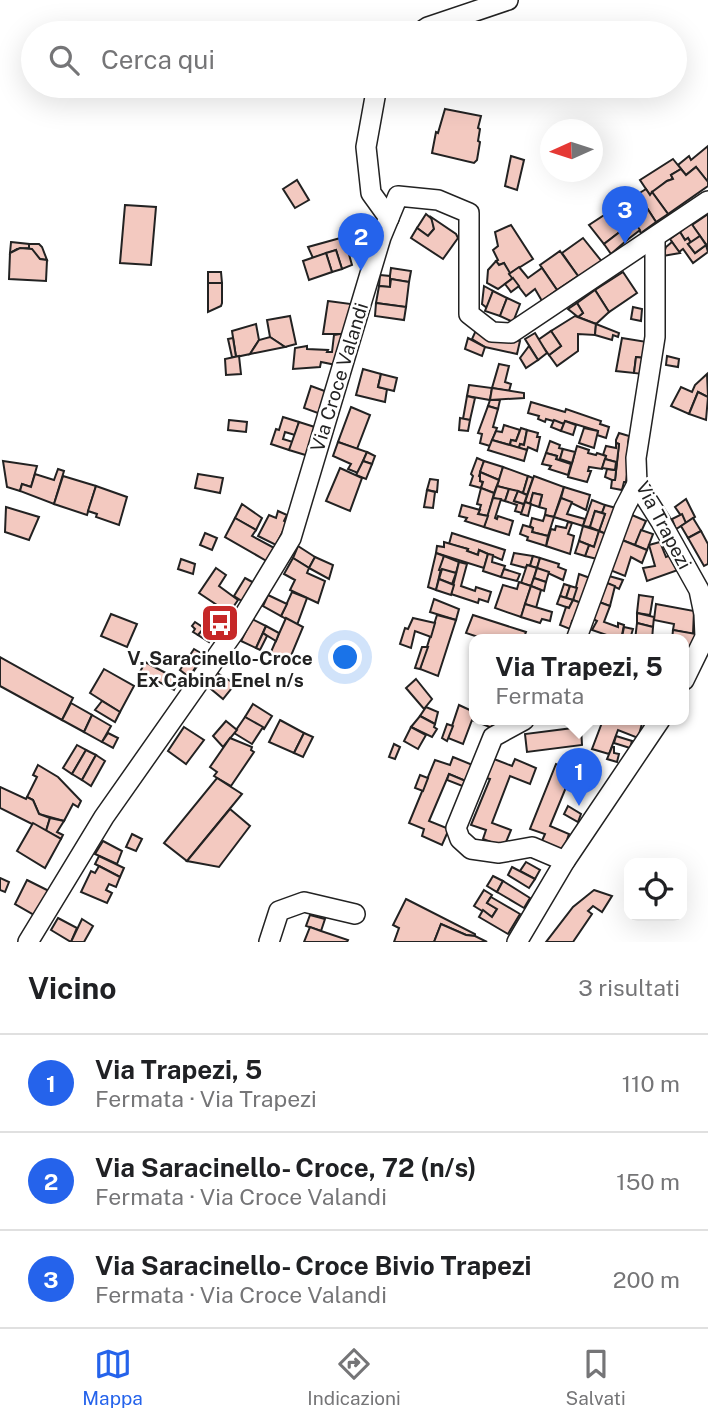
<!DOCTYPE html>
<html lang="it">
<head>
<meta charset="utf-8">
<style>
  body { margin:0; font-family:"Public Sans",sans-serif; background:#f6f6f6; color:#202124 }
  .controls { position:absolute; right:21px; bottom:21px; display:grid; overflow:hidden; border-radius:14px; box-shadow:0 7px 28px #0002 }
  .controls button { width:63px; height:63px; display:grid; place-items:center; padding:0; border:0; border-bottom:2px solid #e0e0e0; background:#fff; color:#202124; font:35px sans-serif }
  .compass { position:absolute; left:540px; top:119px; width:63px; height:63px; border-radius:50%; background:#fff; box-shadow:0 7px 28px #0002; rotate:267deg }
  .you { position:absolute; left:346px; top:658px; width:24px; height:24px; margin:-18px; border:5px solid #fff; border-radius:50%; background:#1a73e8; box-shadow:0 0 0 10px #1a73e833 }
  .badge { display:grid; place-items:center; width:46px; height:46px; border-radius:50%; background:#2563eb; color:#fff; font-size:23px; font-weight:700 }
  .pin { position:absolute; translate:-50% -58px; filter:drop-shadow(0 2px 4px #0008) }
  .pin::after { content:''; position:absolute; top:37px; width:24px; height:21px; background:inherit; clip-path:polygon(0 0,100% 0,50% 100%) }
  .popup { position:absolute; left:469px; top:634px; width:220px; height:91px; box-sizing:border-box; display:grid; place-content:center; border-radius:14px; background:#fff; filter:drop-shadow(0 2px 5px #0005); font-size:23px; white-space:nowrap; color:#757577 }
  .popup b { font-size:26px; color:#202124 }
  .popup::after { content:''; position:absolute; left:50%; top:100%; margin-left:-14px; border:14px solid transparent; border-top-color:#fff }
  .list { margin:0; padding:0; list-style:none }
  h2 { display:flex; justify-content:space-between; align-items:center; height:91px; margin:0; padding:0 28px; font-size:30px }
  h2 small { font-size:23px; font-weight:400; color:#757577 }
  .list li { display:grid; grid-template-columns:46px 1fr auto; gap:21px; align-items:center; box-sizing:border-box; height:98px; padding:0 28px; border-top:2px solid #e0e0e0 }
  .list b { display:block; font-size:26px; white-space:nowrap }
  .list p { margin:0; font-size:23px; white-space:nowrap; color:#757577 }
  .list em { font-size:23px; font-style:normal; color:#757577 }
  .icon { flex:none; width:38px; height:38px; fill:none; stroke:currentColor; stroke-width:2; stroke-linecap:round; stroke-linejoin:round }
  .map { position:relative; flex:none; width:708px; height:942px; overflow:hidden }
  .search { position:absolute; background:#fff; box-shadow:0 7px 28px #0002; left:21px; right:21px; top:21px; height:77px; display:flex; align-items:center; gap:18px; box-sizing:border-box; padding:0 24px; border-radius:38px; color:#757577; font-size:26px }
  .sheet { height:385px; background:#fff }
  nav { display:flex; justify-content:space-around; align-items:center; box-sizing:border-box; height:98px; border-top:2px solid #e0e0e0; background:#fff; font-size:19px; color:#757577 }
  nav a { display:grid; justify-items:center; gap:4px }
  nav .on { color:#2563eb }
  .map>svg:first-child { display:block }
  .building { fill:#f3c9c0; stroke:#222; stroke-width:2 }
  .lines { fill:none; stroke-linecap:round; stroke-linejoin:round }
  .minor-casing { stroke:#222; stroke-width:22 }
  .minor { stroke:#fff; stroke-width:19 }
  .labels { text-anchor:middle; dominant-baseline:central; stroke-width:5; stroke-linejoin:round; paint-order:stroke }
  .street-label { font-size:19px; fill:#222; stroke:#fff }
  .poi-label { font-size:19px; font-weight:bold; fill:#222; stroke:#fff }
</style>
</head>
<body>
<div class="map">
<svg width="708" height="942" viewBox="0 0 708 942">
  <rect width="100%" height="100%" fill="#fff"/>
  <!-- building -->
  <g class="building">
    <polygon points="445,109 481,116 478,128 480,129 478,141 480,142 477,160 474,163 432,153 436,132 438,133"/>
    <polygon points="708,146 708,182 696,167 686,175 678,165 689,156 691,160"/>
    <polygon points="511,156 524,160 517,190 505,186"/>
    <polygon points="673,159 681,169 671,175 673,179 667,181 650,195 640,180"/>
    <polygon points="696,167 708,182 708,186 668,214 652,192 667,181 673,179 671,175 681,169 686,175"/>
    <polygon points="297,180 309,200 295,208 283,189"/>
    <polygon points="646,189 650,195 652,192 668,214 656,222 638,194"/>
    <polygon points="630,193 643,212 647,208 656,222 641,233 619,201"/>
    <polygon points="621,204 640,230 627,240 621,231 604,244 589,225"/>
    <polygon points="125,205 156,207 151,265 120,263"/>
    <polygon points="426,214 433,220 434,229 428,236 417,228"/>
    <polygon points="708,214 708,247 692,225"/>
    <polygon points="431,217 456,234 458,238 443,259 411,238 417,228 428,236 434,229"/>
    <polygon points="691,223 700,236 691,243 688,238 685,240 680,232"/>
    <polygon points="511,225 533,259 509,274 504,263 499,265 496,261 498,260 493,250 498,246 495,232"/>
    <polygon points="621,231 627,240 611,254 604,244"/>
    <polygon points="680,232 685,240 688,238 691,243 688,244 695,253 706,245 708,252 693,263 683,249 679,252 670,239"/>
    <polygon points="700,236 706,245 695,253 688,244"/>
    <polygon points="344,237 352,265 342,269 336,250 313,258 308,247"/>
    <polygon points="583,238 603,263 580,279 562,253"/>
    <polygon points="11,242 29,244 29,248 17,249 10,253"/>
    <polygon points="672,242 680,253 663,256 666,247"/>
    <polygon points="29,244 39,244 42,247 47,260 40,259 29,248"/>
    <polygon points="20,248 32,249 40,259 47,260 46,281 9,279 10,253"/>
    <polygon points="336,250 342,269 332,272 326,253"/>
    <polygon points="560,251 578,276 557,290 540,265"/>
    <polygon points="326,253 332,272 309,280 303,261"/>
    <polygon points="496,261 499,265 504,263 513,278 498,289 487,283 488,270"/>
    <polygon points="519,267 528,278 542,268 557,290 542,301 535,289 526,296 509,274"/>
    <polygon points="391,268 411,271 409,282 391,279 389,283"/>
    <polygon points="208,272 221,272 222,283 208,283"/>
    <polygon points="623,272 637,293 609,312 595,290"/>
    <polygon points="380,275 390,276 390,287 379,286"/>
    <polygon points="513,278 519,286 511,292 505,284"/>
    <polygon points="391,279 409,282 406,307 376,303 379,286 390,287"/>
    <polygon points="208,283 222,283 222,303 221,306 208,312"/>
    <polygon points="484,286 493,291 487,308 482,304"/>
    <polygon points="595,290 609,312 596,324 578,317 583,313 577,303"/>
    <polygon points="493,291 507,298 500,316 485,311"/>
    <polygon points="507,298 520,304 513,322 500,316"/>
    <polygon points="328,301 351,304 348,334 323,334"/>
    <polygon points="376,303 406,307 404,320 375,316"/>
    <polygon points="577,303 583,313 578,317 568,309"/>
    <polygon points="633,307 642,309 641,321 631,319"/>
    <polygon points="290,316 296,344 285,347 270,337 267,320"/>
    <polygon points="575,316 596,324 595,335 578,334 578,351 557,366 549,355 561,346 551,331"/>
    <polygon points="256,324 259,340 250,354 236,357 232,331"/>
    <polygon points="596,324 619,333 618,337 613,335 612,340 595,335"/>
    <polygon points="477,328 492,335 520,341 517,354 485,347 472,339"/>
    <polygon points="551,331 561,346 549,355 538,340"/>
    <polygon points="346,333 341,366 321,362 320,367 293,369 295,348 307,346 307,349 328,350 327,352 332,352 334,335"/>
    <polygon points="535,333 547,353 538,360 525,339"/>
    <polygon points="270,337 285,347 250,354 259,340"/>
    <polygon points="233,338 236,357 232,357 228,339"/>
    <polygon points="468,338 485,347 482,356 465,349"/>
    <polygon points="622,338 647,342 645,358 636,357 634,373 616,371"/>
    <polygon points="529,346 538,360 526,368 520,358"/>
    <polygon points="239,356 241,374 226,375 225,359"/>
    <polygon points="667,356 679,359 678,367 666,365"/>
    <polygon points="636,357 645,358 642,374 634,373"/>
    <polygon points="499,364 509,366 505,382 511,384 509,391 492,388"/>
    <polygon points="363,369 381,374 378,387 387,389 385,402 356,395"/>
    <polygon points="381,374 397,378 394,391 378,387"/>
    <polygon points="707,374 708,397 698,392 689,414 671,406 681,387 692,392 695,385"/>
    <polygon points="469,385 492,388 490,400 467,396"/>
    <polygon points="311,386 333,394 326,416 304,408"/>
    <polygon points="492,388 524,393 524,398 490,400"/>
    <polygon points="698,392 708,397 706,420 689,414"/>
    <polygon points="467,396 475,398 470,420 463,419"/>
    <polygon points="490,400 500,400 498,409 488,406"/>
    <polygon points="531,402 565,412 566,409 601,421 600,424 609,427 606,438 597,435 598,431 565,421 564,424 546,419 545,422 538,419 539,416 528,413"/>
    <polygon points="488,406 498,409 493,427 497,428 490,446 480,443 482,434 478,433"/>
    <polygon points="351,407 370,415 357,449 338,442"/>
    <polygon points="283,417 299,422 295,435 285,432 283,439 293,442 289,450 271,444 276,429 279,430"/>
    <polygon points="460,418 470,420 468,431 459,430"/>
    <polygon points="229,420 247,422 246,432 228,430"/>
    <polygon points="554,420 564,424 561,431 551,427"/>
    <polygon points="565,421 576,425 573,435 561,431"/>
    <polygon points="299,422 321,429 312,457 289,450"/>
    <polygon points="504,425 520,430 516,441 511,440 510,445 492,440 496,431 502,432"/>
    <polygon points="521,428 527,430 524,445 520,444 519,448 510,445 511,440 516,441"/>
    <polygon points="584,428 598,431 594,448 579,443"/>
    <polygon points="527,430 538,433 537,437 540,437 537,451 528,447 527,450 519,448 520,444 524,445"/>
    <polygon points="619,433 629,436 628,444 631,445 626,482 624,482 622,490 611,488 612,480 615,480 619,444 616,443 616,440"/>
    <polygon points="492,440 527,450 524,461 488,450"/>
    <polygon points="550,441 560,445 559,448 563,449 560,459 572,463 571,464 556,459 557,456 546,453"/>
    <polygon points="338,442 367,452 358,473 348,469 351,464 333,456"/>
    <polygon points="616,443 619,444 615,480 612,480 605,477 607,469 615,470 616,462 605,459 606,456 603,455 606,446 616,448"/>
    <polygon points="577,446 589,450 588,453 596,455 597,453 606,456 602,469 589,467 588,471 591,471 587,482 568,477"/>
    <polygon points="563,449 575,452 572,463 560,459"/>
    <polygon points="367,452 375,456 372,464 363,461"/>
    <polygon points="546,453 557,456 556,459 571,464 568,475 549,469 551,466 542,464"/>
    <polygon points="477,458 484,461 479,476 481,477 480,481 483,482 481,488 470,485 473,476 471,474"/>
    <polygon points="605,459 616,462 615,470 602,468"/>
    <polygon points="3,461 37,466 31,487 22,484 20,491 7,487"/>
    <polygon points="363,461 372,464 366,479 356,475"/>
    <polygon points="484,461 503,467 499,480 480,472"/>
    <polygon points="503,467 528,476 523,493 497,486"/>
    <polygon points="340,468 362,478 350,511 326,501"/>
    <polygon points="58,469 64,471 54,504 20,491 22,484 31,487 35,474 54,480"/>
    <polygon points="480,472 499,480 494,493 481,488 483,482 480,481"/>
    <polygon points="198,474 223,478 220,493 195,488"/>
    <polygon points="63,476 96,486 87,515 54,504"/>
    <polygon points="528,476 533,478 527,495 523,493"/>
    <polygon points="534,476 564,487 554,517 545,515 546,509 539,507 542,495 533,493 530,504 525,502"/>
    <polygon points="430,479 438,480 437,492 427,490"/>
    <polygon points="96,486 127,497 119,525 96,517 97,514 88,511"/>
    <polygon points="497,486 509,489 505,501 493,498"/>
    <polygon points="564,487 590,495 586,510 561,498"/>
    <polygon points="481,488 494,493 488,516 478,514 481,505 477,504"/>
    <polygon points="509,489 518,491 514,501 524,504 522,513 515,511 517,505 505,501"/>
    <polygon points="427,490 435,492 433,508 424,507"/>
    <polygon points="518,491 527,495 524,504 514,501"/>
    <polygon points="533,493 542,495 539,507 530,504"/>
    <polygon points="493,498 501,499 495,518 497,519 498,516 513,521 509,535 484,527"/>
    <polygon points="561,498 572,502 567,514 585,519 583,526 554,517"/>
    <polygon points="686,499 695,517 686,523 675,507"/>
    <polygon points="592,500 605,505 602,513 595,511 590,527 583,526"/>
    <polygon points="525,502 531,504 528,516 521,514"/>
    <polygon points="242,504 262,518 256,530 235,518"/>
    <polygon points="462,505 480,510 478,514 488,516 484,527 465,521 467,518 459,516"/>
    <polygon points="605,505 616,508 606,534 599,531 605,514 602,513"/>
    <polygon points="6,507 39,517 29,540 5,532"/>
    <polygon points="278,511 287,515 284,521 287,523 276,545 258,536 269,515 276,518"/>
    <polygon points="595,511 605,514 599,531 590,527"/>
    <polygon points="682,514 686,523 676,529 672,519"/>
    <polygon points="545,515 554,517 548,536 532,532 533,528 530,526 532,518 543,521"/>
    <polygon points="632,515 646,521 635,545 622,540"/>
    <polygon points="235,518 256,530 252,536 278,550 270,563 225,537"/>
    <polygon points="693,518 701,531 688,538 681,526"/>
    <polygon points="568,522 572,523 568,534 574,536 570,554 546,546 551,529 555,530 556,526 566,528"/>
    <polygon points="523,525 533,528 532,532 548,536 546,546 527,540 528,537 520,534"/>
    <polygon points="583,526 599,531 594,547 579,541"/>
    <polygon points="641,530 653,534 647,550 635,545"/>
    <polygon points="599,531 606,534 597,559 585,556 589,545 594,547"/>
    <polygon points="701,531 708,544 708,564 704,566 688,538"/>
    <polygon points="205,533 217,538 212,550 200,545"/>
    <polygon points="452,533 505,550 502,560 479,550 478,555 467,551 468,549 449,544"/>
    <polygon points="622,540 647,550 642,563 631,557 625,576 610,570"/>
    <polygon points="579,541 589,545 585,556 575,553"/>
    <polygon points="444,542 468,549 467,551 478,555 479,550 488,554 484,568 436,553 437,546 444,547"/>
    <polygon points="660,542 666,557 671,555 678,570 647,581 643,568 655,566 649,545"/>
    <polygon points="298,546 315,557 309,568 293,558"/>
    <polygon points="436,553 444,556 436,590 428,587"/>
    <polygon points="514,553 533,556 530,566 527,565 526,568 511,564"/>
    <polygon points="488,554 493,555 492,562 505,566 501,577 483,571"/>
    <polygon points="444,556 459,562 456,573 439,570"/>
    <polygon points="533,556 540,558 537,568 530,566"/>
    <polygon points="315,557 333,565 329,579 309,568"/>
    <polygon points="293,558 309,568 307,573 325,581 318,603 290,590 295,580 284,574"/>
    <polygon points="540,558 559,564 558,567 566,570 563,580 537,568"/>
    <polygon points="181,559 195,564 193,574 178,569"/>
    <polygon points="459,562 467,564 461,586 475,591 476,587 491,592 488,602 479,599 478,603 451,594"/>
    <polygon points="527,565 537,568 531,586 521,583"/>
    <polygon points="216,568 226,575 219,586 238,600 229,613 199,593"/>
    <polygon points="537,568 549,572 546,582 534,578"/>
    <polygon points="442,569 456,573 452,584 439,579"/>
    <polygon points="504,569 520,574 517,581 501,577"/>
    <polygon points="579,574 590,578 584,604 573,600"/>
    <polygon points="609,576 623,580 619,589 607,583"/>
    <polygon points="245,578 256,584 245,603 234,596"/>
    <polygon points="534,578 546,582 544,591 531,586"/>
    <polygon points="439,579 454,585 451,595 436,590"/>
    <polygon points="519,582 531,586 521,617 495,608 503,585 517,589"/>
    <polygon points="607,583 615,586 610,606 599,602"/>
    <polygon points="564,584 570,586 566,598 560,596"/>
    <polygon points="531,586 541,590 536,608 525,604"/>
    <polygon points="570,586 577,588 573,600 566,598"/>
    <polygon points="292,592 307,598 297,625 281,616"/>
    <polygon points="268,595 287,604 281,616 263,606"/>
    <polygon points="639,595 653,597 650,615 637,613"/>
    <polygon points="560,596 573,600 569,608 557,604"/>
    <polygon points="434,599 459,609 456,620 430,612"/>
    <polygon points="573,600 584,604 578,622 572,621 570,629 560,625 566,607 569,608"/>
    <polygon points="599,602 610,606 604,622 618,627 618,623 624,625 621,640 592,630 597,621 593,619"/>
    <polygon points="525,604 552,612 550,621 542,619 540,623 521,617"/>
    <polygon points="656,604 694,611 693,634 673,630 674,624 654,620"/>
    <polygon points="637,613 654,617 653,627 637,623"/>
    <polygon points="111,614 137,624 127,647 101,636"/>
    <polygon points="437,615 456,620 438,676 420,669"/>
    <polygon points="473,615 526,632 523,640 487,640 466,633"/>
    <polygon points="212,616 221,623 209,642 198,635"/>
    <polygon points="286,618 303,627 288,663 270,654"/>
    <polygon points="413,618 435,623 431,637 415,631 411,648 400,644 405,628 408,629"/>
    <polygon points="252,619 266,626 256,648 241,641"/>
    <polygon points="195,622 204,628 198,635 193,632 195,629 192,626"/>
    <polygon points="637,623 653,627 652,640 635,640"/>
    <polygon points="266,626 279,633 276,641 263,633"/>
    <polygon points="624,627 633,629 630,639 622,637"/>
    <polygon points="673,630 696,634 691,654 684,653 684,640 672,640"/>
    <polygon points="263,633 267,636 260,650 256,648"/>
    <polygon points="422,647 428,647 420,669 415,668"/>
    <polygon points="194,649 204,655 189,677 180,670"/>
    <polygon points="0,657 73,698 62,720 0,686"/>
    <polygon points="145,662 179,680 174,690 140,672"/>
    <polygon points="104,669 134,686 120,712 90,693"/>
    <polygon points="214,671 235,684 223,699 205,684"/>
    <polygon points="416,679 432,699 424,709 406,688"/>
    <polygon points="102,701 120,712 115,722 95,710"/>
    <polygon points="71,703 92,715 84,732 62,720"/>
    <polygon points="253,704 272,716 264,729 245,717"/>
    <polygon points="459,705 474,712 474,720 494,720 492,728 472,720 463,744 448,738"/>
    <polygon points="426,707 438,712 435,724 420,716"/>
    <polygon points="92,715 111,726 102,742 84,732"/>
    <polygon points="420,716 435,724 434,727 437,729 432,737 411,727"/>
    <polygon points="245,717 263,727 252,744 234,733"/>
    <polygon points="280,720 304,733 294,753 269,742"/>
    <polygon points="603,720 620,721 643,720 638,738 618,730 609,754 592,749"/>
    <polygon points="226,721 237,730 223,747 213,736"/>
    <polygon points="447,724 453,726 447,741 442,738"/>
    <polygon points="184,727 204,740 186,764 168,751"/>
    <polygon points="411,727 426,735 418,749 404,741"/>
    <polygon points="581,727 582,745 527,752 525,734"/>
    <polygon points="108,733 118,738 113,748 102,742"/>
    <polygon points="304,733 313,737 303,757 294,753"/>
    <polygon points="616,736 632,741 630,748 614,743"/>
    <polygon points="230,738 252,747 251,750 254,752 231,786 214,776 217,772 210,767"/>
    <polygon points="394,744 400,747 395,759 389,757"/>
    <polygon points="77,745 86,750 72,774 63,768"/>
    <polygon points="612,747 614,747 614,753 619,754 617,762 607,759"/>
    <polygon points="86,750 96,755 82,780 72,774"/>
    <polygon points="96,755 105,761 91,786 82,780"/>
    <polygon points="453,757 475,766 468,782 449,774 429,821 449,829 442,845 422,836 424,829 409,823 435,760 450,765"/>
    <polygon points="494,759 512,766 515,759 536,768 530,784 510,776 492,823 511,830 504,847 483,839 486,830 471,825 490,779 486,778"/>
    <polygon points="574,762 595,771 588,788 569,780 550,826 569,834 563,851 541,843 545,834 530,829 556,764 571,770"/>
    <polygon points="38,765 58,777 81,801 78,807 73,804 64,821 39,814 33,800 27,797 37,777 33,775"/>
    <polygon points="449,774 468,782 465,787 447,780"/>
    <polygon points="420,775 428,778 423,791 415,788"/>
    <polygon points="217,778 242,794 187,861 164,843"/>
    <polygon points="0,787 26,799 27,797 33,800 39,814 50,818 46,831 0,808"/>
    <polygon points="568,806 581,814 578,822 564,814"/>
    <polygon points="230,809 250,826 219,867 187,861"/>
    <polygon points="50,818 64,821 57,832 63,835 61,839 46,831"/>
    <polygon points="33,823 61,839 45,868 17,851"/>
    <polygon points="132,834 142,839 136,851 126,847"/>
    <polygon points="103,841 122,851 117,864 95,854"/>
    <polygon points="99,856 124,868 120,877 95,864"/>
    <polygon points="526,862 540,870 535,879 520,871"/>
    <polygon points="99,866 120,877 116,887 109,884 106,890 112,893 107,903 81,892 91,871 95,873"/>
    <polygon points="512,867 535,879 529,888 508,875"/>
    <polygon points="493,876 503,881 497,892 487,886"/>
    <polygon points="0,878 9,882 5,892 0,890"/>
    <polygon points="27,880 49,891 36,916 15,904"/>
    <polygon points="503,881 530,898 524,908 497,892"/>
    <polygon points="484,890 492,895 487,903 497,909 492,917 474,906"/>
    <polygon points="594,890 612,896 602,912 593,906 588,911 592,914 573,942 546,942 573,907"/>
    <polygon points="491,897 520,914 508,934 479,917 483,910 492,917 497,909 487,903"/>
    <polygon points="406,899 475,934 475,936 466,935 441,924 434,942 394,942 399,928 393,925"/>
    <polygon points="310,915 325,919 321,931 306,926"/>
    <polygon points="58,918 77,928 71,942 51,930"/>
    <polygon points="82,919 93,926 84,942 71,942"/>
    <polygon points="441,924 466,935 475,936 487,942 434,942"/>
    <polygon points="310,927 321,931 348,940 347,942 304,942"/>
  </g>
  <g class="lines">
    <defs>
      <g id="minor">
        <polyline points="419,33 428,27 508,0"/>
        <polyline points="377,86 366,147 371,193 389,218"/>
        <polyline points="655,239 655,337 636,458 637,484 661,522 699,590 704,614 705,637 684,680"/>
        <polyline points="576,640 624,509 637,484"/>
        <polyline points="524,720 493,737 456,828 460,839 471,849 499,853 532,847 565,861"/>
        <polyline points="28,942 104,817 234,632 291,538 381,237 398,196 438,200 469,213 469,314 492,332 511,333 708,201"/>
        <polyline points="269,942 279,911 304,902 355,914"/>
        <polyline points="517,942 565,861 660,720"/>
      </g>
    </defs>
    <!-- minor casing -->
    <use href="#minor" class="minor-casing"/>
    <!-- minor -->
    <use href="#minor" class="minor"/>
  </g>
  <!-- icons -->
  <defs>
    <symbol id="bus-square" viewBox="-11 -11 22 22"><rect x="-9" y="-9" width="18" height="18" rx="4" fill="#c62828" stroke="#fff"/><path d="M-5-6H5V4H4V6H2V4H-2V6H-4V4H-5ZM-3.5-4V0h7V-4ZM-3.5 1.2v1.5H-2V1.2ZM2 1.2v1.5H3.5V1.2Z" fill="#fff"/></symbol>
  </defs>
  <g fill-rule="evenodd">
    <use href="#bus-square" x="198" y="601" width="44" height="44"/>
  </g>
  <g class="labels">
    <!-- street labels -->
    <g class="street-label">
      <text transform="translate(339 377) rotate(-73)">Via Croce Valandi</text>
      <text transform="translate(664 525) rotate(62)">Via Trapezi</text>
    </g>
    <!-- poi labels -->
    <g class="poi-label">
      <text x="220" y="658">V. Saracinello-Croce<tspan x="220" dy="22">Ex Cabina Enel n/s</tspan></text>
    </g>
  </g>
</svg>
<div class="controls">
<button><svg class="icon" aria-label="locate" viewBox="0 0 24 24"><circle cx="12" cy="12" r="6"/><path d="M12 2v4M12 18v4M2 12h4M18 12h4"/></svg></button>
</div>
<svg class="compass" viewBox="-18 -18 36 36"><path d="M0-13l5 13h-10z" fill="#e53935"/><path d="M0 13l5-13h-10z" fill="#757577"/></svg>
<div class="you"></div>
<div class="pin badge" style="left:579px;top:806px">1</div>
<div class="popup"><b>Via Trapezi, 5</b>Fermata</div>
<div class="pin badge" style="left:361px;top:271px">2</div>
<div class="pin badge" style="left:625px;top:244px">3</div>
<div class="search"><svg class="icon" aria-label="search" viewBox="0 0 24 24"><circle cx="10" cy="10" r="6"/><path d="M15 15l6 6"/></svg>Cerca qui</div>
</div>
<section class="sheet">
<h2>Vicino<small>3 risultati</small></h2>
<ul class="list">
<li><span class="badge">1</span><div><b>Via Trapezi, 5</b><p>Fermata · Via Trapezi</p></div><em>110 m</em></li>
<li><span class="badge">2</span><div><b>Via Saracinello- Croce, 72 (n/s)</b><p>Fermata · Via Croce Valandi</p></div><em>150 m</em></li>
<li><span class="badge">3</span><div><b>Via Saracinello- Croce Bivio Trapezi</b><p>Fermata · Via Croce Valandi</p></div><em>200 m</em></li>
</ul>
</section>
<nav>
<a class="on"><svg class="icon" aria-label="map" viewBox="0 0 24 24"><path d="M3 6l6-2 6 2 6-2v14l-6 2-6-2-6 2zM9 4v14M15 6v14"/></svg>Mappa</a>
<a><svg class="icon" aria-label="directions" viewBox="0 0 24 24"><path d="M12 3l9 9-9 9-9-9zM9 14v-3h6M13 9l2 2-2 2"/></svg>Indicazioni</a>
<a><svg class="icon" aria-label="saved" viewBox="0 0 24 24"><path d="M7 4h10v16l-5-4-5 4z"/></svg>Salvati</a>
</nav>
</body>
</html>
